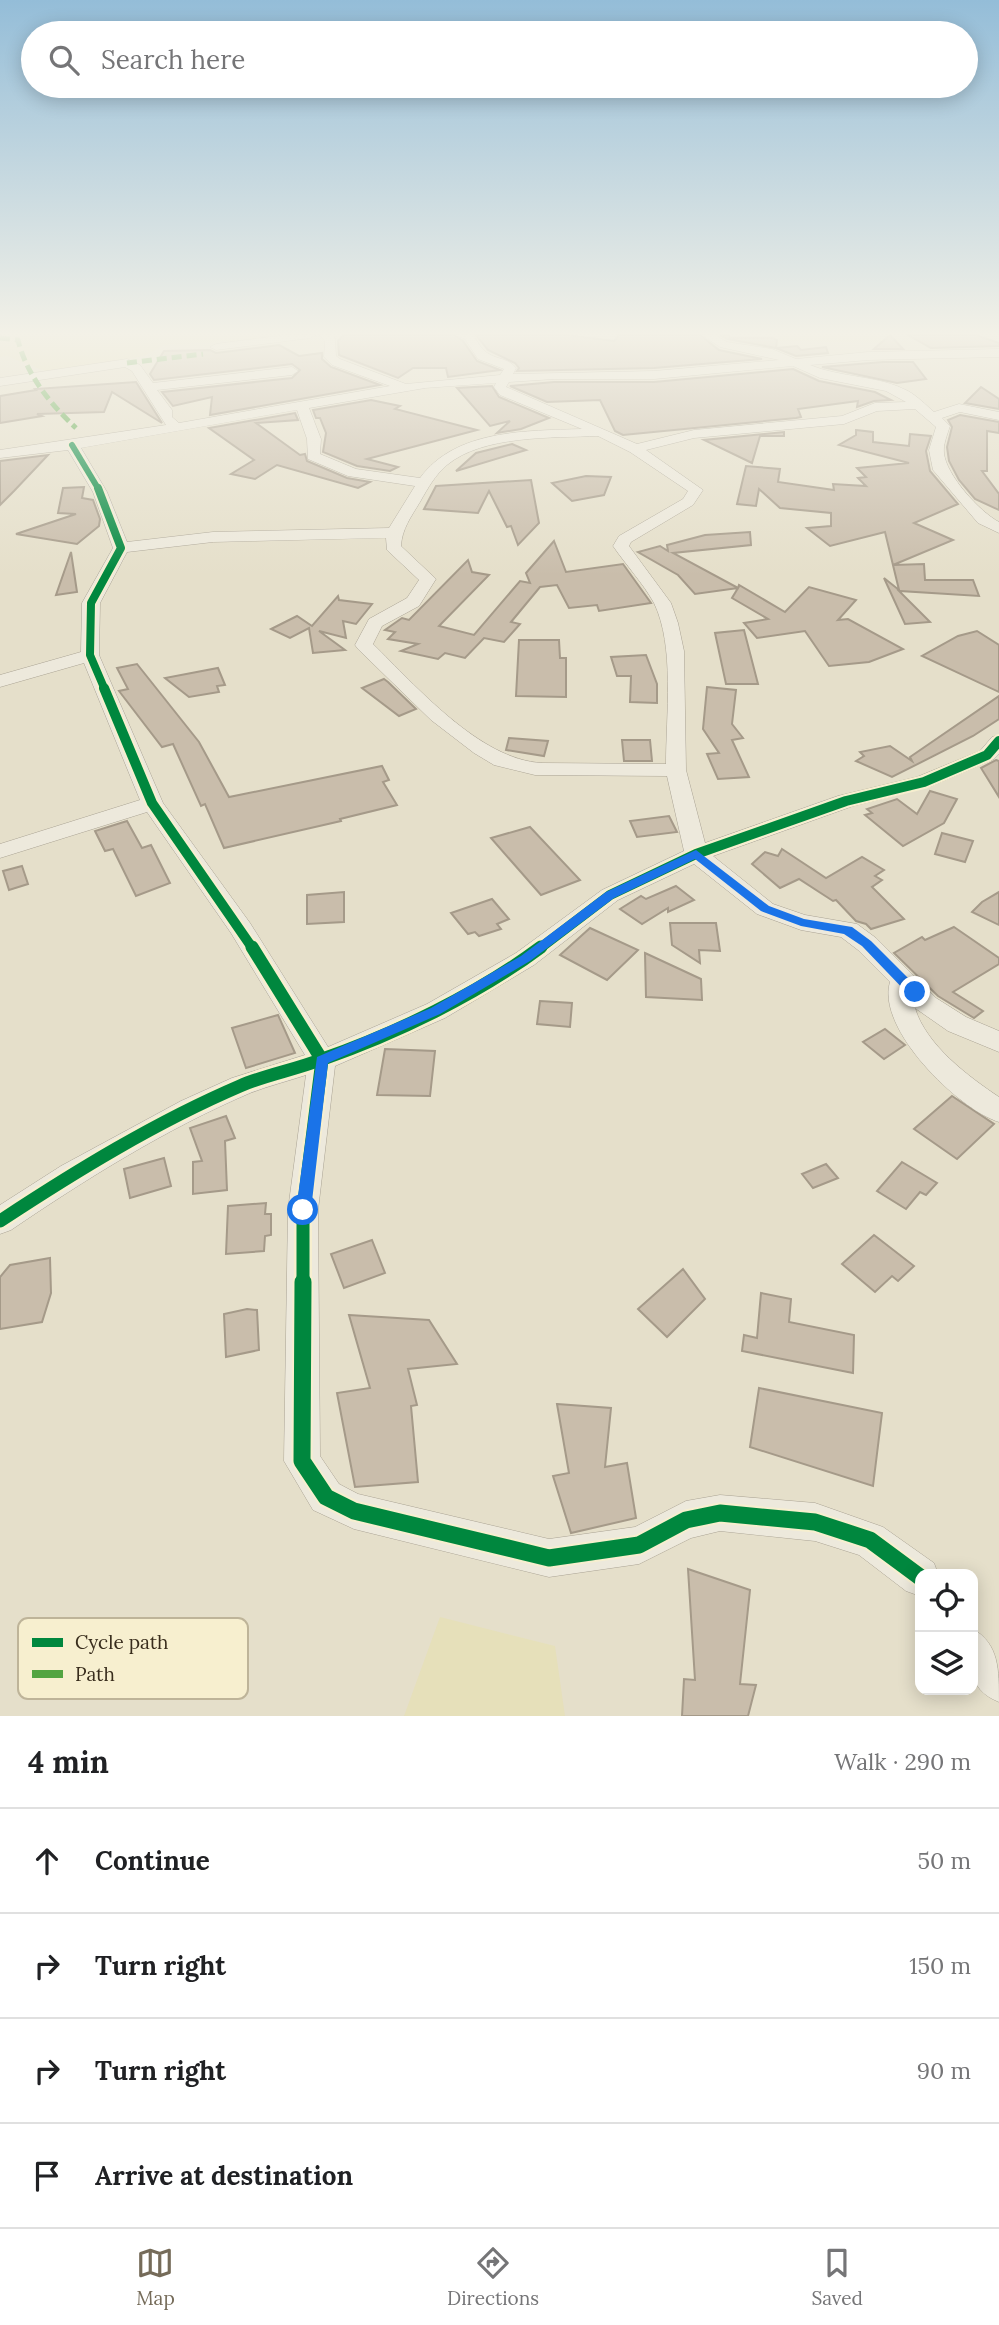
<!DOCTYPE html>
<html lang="en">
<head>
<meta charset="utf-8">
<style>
  body { margin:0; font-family:Lora,serif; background:#f6f6f6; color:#202124 }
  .controls { position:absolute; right:21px; bottom:21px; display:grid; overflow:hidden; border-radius:14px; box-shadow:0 4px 18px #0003 }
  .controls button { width:63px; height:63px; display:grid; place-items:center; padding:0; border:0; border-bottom:2px solid #e0e0e0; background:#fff; color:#202124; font:35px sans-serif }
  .stop { position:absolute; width:21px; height:21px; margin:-16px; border:5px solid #1a73e8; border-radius:50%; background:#fff }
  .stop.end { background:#1a73e8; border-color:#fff; box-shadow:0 2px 7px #0008 }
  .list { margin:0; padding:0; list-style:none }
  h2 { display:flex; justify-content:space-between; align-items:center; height:91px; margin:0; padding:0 28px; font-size:30px }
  h2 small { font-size:23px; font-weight:400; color:#757577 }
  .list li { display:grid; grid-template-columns:46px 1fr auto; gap:21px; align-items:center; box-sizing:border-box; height:105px; padding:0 28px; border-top:2px solid #e0e0e0 }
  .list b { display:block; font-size:26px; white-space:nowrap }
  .list em { font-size:23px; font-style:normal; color:#757577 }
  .icon { flex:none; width:38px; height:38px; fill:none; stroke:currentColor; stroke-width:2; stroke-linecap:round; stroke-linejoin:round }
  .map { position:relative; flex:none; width:999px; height:1716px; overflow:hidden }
  .search { position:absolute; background:#fff; box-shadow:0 4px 18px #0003; left:21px; right:21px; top:21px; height:77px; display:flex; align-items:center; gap:18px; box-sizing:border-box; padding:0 24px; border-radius:38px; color:#757577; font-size:26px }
  .sheet { height:511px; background:#fff }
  nav { display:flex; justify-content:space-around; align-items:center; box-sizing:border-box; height:98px; border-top:2px solid #e0e0e0; background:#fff; font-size:19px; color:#757577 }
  nav a { display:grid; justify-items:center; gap:4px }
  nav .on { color:#756b59 }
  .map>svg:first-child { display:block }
  .farmland { fill:#e6e0ba }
  .building { fill:#c9bdab; stroke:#a59a89; stroke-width:2 }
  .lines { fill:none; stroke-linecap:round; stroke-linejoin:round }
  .minor-casing { stroke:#aaa394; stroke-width:1 }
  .minor { fill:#ede9dc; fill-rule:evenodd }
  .quiet { stroke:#53a441; stroke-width:5; stroke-dasharray:10 5; stroke-linecap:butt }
  .cycleway-far4-casing { stroke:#f7efcf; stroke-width:9 }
  .cycleway-far3-casing { stroke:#f7efcf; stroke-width:11 }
  .cycleway-far2-casing { stroke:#f7efcf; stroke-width:14 }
  .cycleway-far1-casing { stroke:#f7efcf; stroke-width:18 }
  .cycleway-casing { stroke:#f7efcf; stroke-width:21 }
  .cycleway-far4 { stroke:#00873e; stroke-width:6 }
  .cycleway-far3 { stroke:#00873e; stroke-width:8 }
  .cycleway-far2 { stroke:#00873e; stroke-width:10 }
  .cycleway-far1 { stroke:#00873e; stroke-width:13 }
  .cycleway { stroke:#00873e; stroke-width:17 }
  .route { fill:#1a73e8 }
  .key { fill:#f7efcf; stroke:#beb499; stroke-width:2 }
  .key-label { font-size:19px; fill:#382c1c }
</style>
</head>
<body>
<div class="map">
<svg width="999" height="1716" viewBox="0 0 999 1716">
  <rect width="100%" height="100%" fill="#e5dfca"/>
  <!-- farmland -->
  <g class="farmland">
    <polygon points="0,335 274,335 264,339 164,345 144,356 50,373 7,356 0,357"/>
    <polygon points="778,335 879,335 889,343 779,341"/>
    <polygon points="440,1617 555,1646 565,1716 404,1716"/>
  </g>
  <!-- building -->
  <g class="building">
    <polygon points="344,335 454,335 463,341 477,361 500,370 448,377 446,368 413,368 398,378 339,355 338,341"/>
    <polygon points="476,335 567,335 614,341 619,335 700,335 719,350 762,359 654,368 517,371 519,368 515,363 488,350"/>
    <polygon points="720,335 728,335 730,338 773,338 777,340 776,348 728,339"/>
    <polygon points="890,335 903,349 874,349"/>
    <polygon points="908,335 976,335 999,343 999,346 931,348"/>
    <polygon points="279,345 299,356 322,353 322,359 331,367 380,385 210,415 212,397 173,406 162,392 292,378 300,370 292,364 154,380 150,374 164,351 210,350 216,353"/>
    <polygon points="797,346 801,350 826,347 828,353 796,356 776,348"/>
    <polygon points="883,362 913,362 926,379 897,383 822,367"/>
    <polygon points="793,369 819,381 875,392 891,400 874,401 857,407 858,401 798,409 801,417 796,418 623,435 615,431 600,400 547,402 510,386 554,382 654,382"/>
    <polygon points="136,382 162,423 112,392 104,412 37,414 42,416 0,423 0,396 36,390 35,389"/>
    <polygon points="492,386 499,397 549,418 521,429 497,433 510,421 490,426 457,388"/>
    <polygon points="981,387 999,399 999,409 965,403"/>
    <polygon points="371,400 400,406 395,409 477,430 367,459 398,467 390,471 357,466 323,452 326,433 320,418 316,418 313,410"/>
    <polygon points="295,413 298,420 256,423 300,455 305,454 307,461 347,478 370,482 358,488 277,465 255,479 231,474 254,460 209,428"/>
    <polygon points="960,415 999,422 999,433 987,431 987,471 982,471 999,494 999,510 975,499 959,480 949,461 947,447 952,427 948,420"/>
    <polygon points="856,430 873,432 873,442 909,446 910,434 931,436 926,451 930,471 958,504 914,523 953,540 893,565 924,564 925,580 973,580 979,596 899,591 930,622 905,624 884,578 899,590 885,532 830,546 807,528 831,526 831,513 780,508 759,489 756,506 737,504 746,466 780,469 778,482 834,490 833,484 866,486 858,478 866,477 857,468 909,463 839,445 856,435"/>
    <polygon points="784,432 784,436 760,436 752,463 704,440"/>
    <polygon points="512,444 526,450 456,471 476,453"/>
    <polygon points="48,455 14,491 0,505 0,461"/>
    <polygon points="586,476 611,477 604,495 572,501 552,483"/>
    <polygon points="531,480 539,523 518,545 511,526 507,527 489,491 478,513 424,509 436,486"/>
    <polygon points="84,487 82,498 93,500 100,519 99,526 77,544 16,534 76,514 58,513 63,488"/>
    <polygon points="750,532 751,545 673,553 738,588 739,585 785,612 809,587 856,600 838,620 848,619 903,649 869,662 829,666 805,631 757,638 744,623 768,619 732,598 738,588 695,594 678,575 638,552 660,546 668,551 667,545 705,535"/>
    <polygon points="554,541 566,572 623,564 651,603 599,611 597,605 569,608 557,585 540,587 511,622 520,624 504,642 484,638 465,658 445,653 438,659 401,651 418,644 388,639 395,632 385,630 402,618 409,620 468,560 472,572 489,575 439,626 474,635 520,581 530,583 526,573"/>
    <polygon points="71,552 77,592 56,595"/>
    <polygon points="338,596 339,600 372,604 356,624 343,621 346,638 319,631 345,650 313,653 309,628 290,638 271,629 297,616 312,626"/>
    <polygon points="744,630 758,684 726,684 715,633"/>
    <polygon points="977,631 999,645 999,692 922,656 958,636"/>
    <polygon points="519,640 559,640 560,658 566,658 566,697 516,696"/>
    <polygon points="646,655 657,684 657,703 630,702 631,676 617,676 611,657"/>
    <polygon points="137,664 199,742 229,797 382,766 389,780 383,782 397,805 340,819 341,821 224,848 205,804 201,806 173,744 162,747 119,691 128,689 117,668"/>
    <polygon points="218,668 225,685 217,686 219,692 189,697 165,678"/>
    <polygon points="384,679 388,682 416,709 399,716 362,688"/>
    <polygon points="707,687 736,690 732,724 743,738 732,740 749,777 718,779 707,754 719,753 703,729"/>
    <polygon points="999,696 999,719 973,736 892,777 856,761 864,756 860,752 890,746 912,761 910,757"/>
    <polygon points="509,738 548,741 544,756 506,750"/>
    <polygon points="622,740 650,740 652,761 624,761"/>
    <polygon points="996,760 999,761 999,797 981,768"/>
    <polygon points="930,791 957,799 944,823 903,846 865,815 872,813 867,809 897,799 917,814"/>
    <polygon points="669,816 677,832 637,837 630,821"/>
    <polygon points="127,821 142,848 151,845 170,883 136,896 113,849 105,851 95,831"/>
    <polygon points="530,827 580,880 541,895 491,838"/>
    <polygon points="942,833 973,841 965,862 935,854"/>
    <polygon points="782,849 826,878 862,857 884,870 875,876 882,880 872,887 904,919 871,929 866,924 856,921 836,900 833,901 799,879 780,888 752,864 765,852 778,856"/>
    <polygon points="22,866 28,884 9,890 3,871"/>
    <polygon points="676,886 694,900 668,912 668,908 642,924 620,909 641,896 646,899"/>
    <polygon points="344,892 344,922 307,924 307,895"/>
    <polygon points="999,892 999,925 972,912 982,902"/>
    <polygon points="492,899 509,919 497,924 501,929 479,936 475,932 468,934 451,913"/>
    <polygon points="670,923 716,923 720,951 699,950 700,963 672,945"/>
    <polygon points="954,927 999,958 999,964 953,992 983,1011 974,1018 938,996 894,953 922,937 925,940"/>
    <polygon points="590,928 638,950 607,980 560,955"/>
    <polygon points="645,953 701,979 702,1000 646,997"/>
    <polygon points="540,1001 572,1003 570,1027 537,1024"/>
    <polygon points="278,1015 295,1053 246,1068 232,1028"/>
    <polygon points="885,1029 905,1045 884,1059 863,1042"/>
    <polygon points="385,1049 435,1051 430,1096 377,1095"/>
    <polygon points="952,1096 994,1124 957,1159 914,1129"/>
    <polygon points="226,1116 235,1138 225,1141 227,1190 193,1194 193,1162 202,1161 190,1128"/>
    <polygon points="164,1158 171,1186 130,1198 124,1169"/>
    <polygon points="902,1162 937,1183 926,1195 920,1192 906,1209 877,1191"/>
    <polygon points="826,1164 838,1178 813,1188 802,1174"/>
    <polygon points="266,1203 265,1214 271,1214 271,1235 265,1236 264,1251 226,1254 228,1206"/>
    <polygon points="874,1235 914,1266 898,1281 892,1276 875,1292 842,1264"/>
    <polygon points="372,1240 385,1273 344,1288 331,1254"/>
    <polygon points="50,1258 51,1293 42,1322 0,1329 0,1277 10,1265"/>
    <polygon points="683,1269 705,1299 667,1337 638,1309"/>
    <polygon points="761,1293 791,1299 789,1322 854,1335 853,1373 742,1351 744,1335 757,1338"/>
    <polygon points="247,1309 257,1310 259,1350 226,1357 224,1314"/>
    <polygon points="349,1315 429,1320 457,1364 408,1369 417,1405 411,1406 418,1482 355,1487 337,1393 370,1388"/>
    <polygon points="759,1388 882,1413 873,1486 750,1447"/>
    <polygon points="557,1404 611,1408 605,1467 627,1463 636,1518 571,1533 553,1476 569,1473"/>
    <polygon points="688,1569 750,1590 740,1684 756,1685 748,1716 682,1716 684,1679 695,1680"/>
  </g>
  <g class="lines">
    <defs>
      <g id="minor">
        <polygon points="286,335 316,335 310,338 216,350 210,347 216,344"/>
        <path d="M320 335H332L335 338 336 356 340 359 406 384 500 375 504 369 478 359 465 339 456 335H473C477 341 482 351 489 354 499 360 508 358 516 368L513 374 654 371 779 360 720 347 702 335H715L727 342 772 349 796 359 868 352 999 349V357L868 360 810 365C841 378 878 375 908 391 917 396 926 405 934 412L959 404 999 412V420L960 412 942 418 950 426C947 435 943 445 944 453 946 475 980 512 999 522V533L978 523 933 470 929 450 936 427 915 409 877 411 844 424 694 438 646 450 703 490 693 505 631 542 629 546 671 603 678 623 684 651 686 770 705 843 838 796 917 777 980 751 992 737 999 735V754L994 759 931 786 853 806 713 856 773 904 805 915 857 924 876 938 936 998 966 1017 999 1031V1052L948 1031 915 1008C926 1045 969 1077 999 1097V1122C958 1109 876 1029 890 982L858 950 841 937 801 930 757 914 694 864 618 900 534 965 445 1018 335 1066 318 1210 320 1456 339 1484 358 1494 549 1539 635 1527 686 1501 720 1495 815 1503 883 1527 934 1563 938 1574H920V1596L906 1591 859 1555 815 1541 720 1531 691 1538 639 1564 549 1577 354 1529 313 1510 284 1461 288 1210 306 1075C288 1081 268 1086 250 1093 166 1129 86 1179 11 1230L0 1234V1205L61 1166 181 1101 232 1078 305 1055 231 933 147 812 0 858V844L140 800 84 663 0 687V675L81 652 82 603 113 548 93 492 68 450 0 458V450L166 425 132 371 125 367 0 386V378L127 359 140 365 153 383 292 367 298 371 292 375 157 390 172 410V417L179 423 390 386 332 365 324 357 325 341ZM793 366 820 378 886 391 906 402 875 403 842 416 694 430 637 444 506 387 509 382 554 379H654ZM496 383 494 387 500 395 582 429C527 431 456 429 420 478L356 469 320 454 321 439 309 408 425 388ZM297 410 307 439 308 459 348 476 415 486 389 528 213 532 127 542 107 492 81 448ZM598 436 630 452 688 491 683 499 619 536 613 546C626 565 643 583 654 603 675 646 666 716 666 764L542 763C480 760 416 686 373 644L382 626 419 606 436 579 401 546C402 529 411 517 420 502 428 488 435 475 447 465 483 435 553 438 598 436ZM386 538 387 550 419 580 407 598 369 619 355 645 358 649 431 720 474 753 494 765 535 775 667 776 684 851 602 890 516 953 427 1004 328 1047 250 923 163 803 99 655 100 603 127 552 213 542Z"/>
        <path d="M973 1629C999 1644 999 1669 999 1702 964 1688 972 1662 973 1629Z"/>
      </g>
    </defs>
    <!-- minor casing -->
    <use href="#minor" class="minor-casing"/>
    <!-- minor -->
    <use href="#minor" class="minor"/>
    <!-- quiet -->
    <g class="quiet">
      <path d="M0 338 18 340C26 374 51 405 76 428"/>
      <polyline points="127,363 203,354"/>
    </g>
    <defs>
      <polyline id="cycleway-far4" points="72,445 99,490"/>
      <polyline id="cycleway-far3" points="98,488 121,548 91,603 90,655 105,690"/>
      <g id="cycleway-far2">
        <polyline points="104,688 152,803 253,949"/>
        <polyline points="539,949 610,895 696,854 846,801 924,782 987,755 999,741"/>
      </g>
      <g id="cycleway-far1">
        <polyline points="252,947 322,1060 303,1210 303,1284"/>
        <path d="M0 1221C76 1171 156 1122 240 1086 265 1075 294 1070 320 1060 395 1034 478 994 541 947"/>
      </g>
      <polyline id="cycleway" points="303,1282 302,1461 326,1497 354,1511 549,1558 639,1545 686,1520 720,1513 815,1522 870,1540 920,1577"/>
    </defs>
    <!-- cycleway-far4 casing -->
    <use href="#cycleway-far4" class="cycleway-far4-casing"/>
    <!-- cycleway-far3 casing -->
    <use href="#cycleway-far3" class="cycleway-far3-casing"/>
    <!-- cycleway-far2 casing -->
    <use href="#cycleway-far2" class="cycleway-far2-casing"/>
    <!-- cycleway-far1 casing -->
    <use href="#cycleway-far1" class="cycleway-far1-casing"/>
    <!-- cycleway casing -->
    <use href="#cycleway" class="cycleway-casing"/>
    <!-- cycleway-far4 -->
    <use href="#cycleway-far4" class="cycleway-far4"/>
    <!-- cycleway-far3 -->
    <use href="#cycleway-far3" class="cycleway-far3"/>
    <!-- cycleway-far2 -->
    <use href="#cycleway-far2" class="cycleway-far2"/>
    <!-- cycleway-far1 -->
    <use href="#cycleway-far1" class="cycleway-far1"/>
    <!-- cycleway -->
    <use href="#cycleway" class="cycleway"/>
  </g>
  <!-- sky -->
  <linearGradient id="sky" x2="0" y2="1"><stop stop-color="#94bdd8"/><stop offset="0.58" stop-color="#f3f1e7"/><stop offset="1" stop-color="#f3f1e7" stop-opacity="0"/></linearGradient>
  <rect width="999" height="575" fill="url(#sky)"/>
  <!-- route -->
  <polygon class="route" points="696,850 769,906 804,919 852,927 871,941 919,989 919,996 910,996 862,946 844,934 801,926 761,911 695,859 614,898 530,961 440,1014 328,1063 311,1210 308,1214 298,1214 296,1210 317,1057 431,1008 521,956 606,892"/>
  <!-- legend -->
  <rect x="18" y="1618" width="230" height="81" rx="10" class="key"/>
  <rect x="32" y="1638" width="31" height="9" fill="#00873e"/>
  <rect x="32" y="1670" width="31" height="8" fill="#53a441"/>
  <g class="key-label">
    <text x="75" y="1649">Cycle path</text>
    <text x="75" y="1681">Path</text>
  </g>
</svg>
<div class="controls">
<button><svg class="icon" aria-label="locate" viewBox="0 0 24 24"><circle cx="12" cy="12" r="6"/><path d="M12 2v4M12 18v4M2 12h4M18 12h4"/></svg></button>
<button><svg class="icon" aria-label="layers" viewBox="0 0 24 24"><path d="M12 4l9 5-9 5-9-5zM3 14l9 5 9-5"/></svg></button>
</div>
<div class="stop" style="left:303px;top:1210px"></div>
<div class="stop end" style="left:915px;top:992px"></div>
<div class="search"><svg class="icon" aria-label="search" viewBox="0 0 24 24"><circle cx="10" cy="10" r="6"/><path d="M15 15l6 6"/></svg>Search here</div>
</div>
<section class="sheet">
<h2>4 min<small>Walk · 290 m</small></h2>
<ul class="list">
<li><svg class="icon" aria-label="ahead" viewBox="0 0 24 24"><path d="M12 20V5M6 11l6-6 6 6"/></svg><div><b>Continue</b></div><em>50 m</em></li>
<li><svg class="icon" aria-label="right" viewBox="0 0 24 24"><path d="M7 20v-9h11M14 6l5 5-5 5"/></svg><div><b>Turn right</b></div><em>150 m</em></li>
<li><svg class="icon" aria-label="right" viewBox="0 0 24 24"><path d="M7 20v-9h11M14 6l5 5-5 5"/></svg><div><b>Turn right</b></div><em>90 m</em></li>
<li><svg class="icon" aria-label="arrive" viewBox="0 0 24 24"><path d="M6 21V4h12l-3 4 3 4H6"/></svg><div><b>Arrive at destination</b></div></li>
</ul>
</section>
<nav>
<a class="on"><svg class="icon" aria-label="map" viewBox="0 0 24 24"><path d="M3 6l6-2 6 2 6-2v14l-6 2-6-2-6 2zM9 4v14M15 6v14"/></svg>Map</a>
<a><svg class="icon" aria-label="directions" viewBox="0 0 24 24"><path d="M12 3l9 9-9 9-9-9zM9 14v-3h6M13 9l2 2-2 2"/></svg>Directions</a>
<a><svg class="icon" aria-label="saved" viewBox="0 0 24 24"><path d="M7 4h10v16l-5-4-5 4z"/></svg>Saved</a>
</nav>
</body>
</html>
